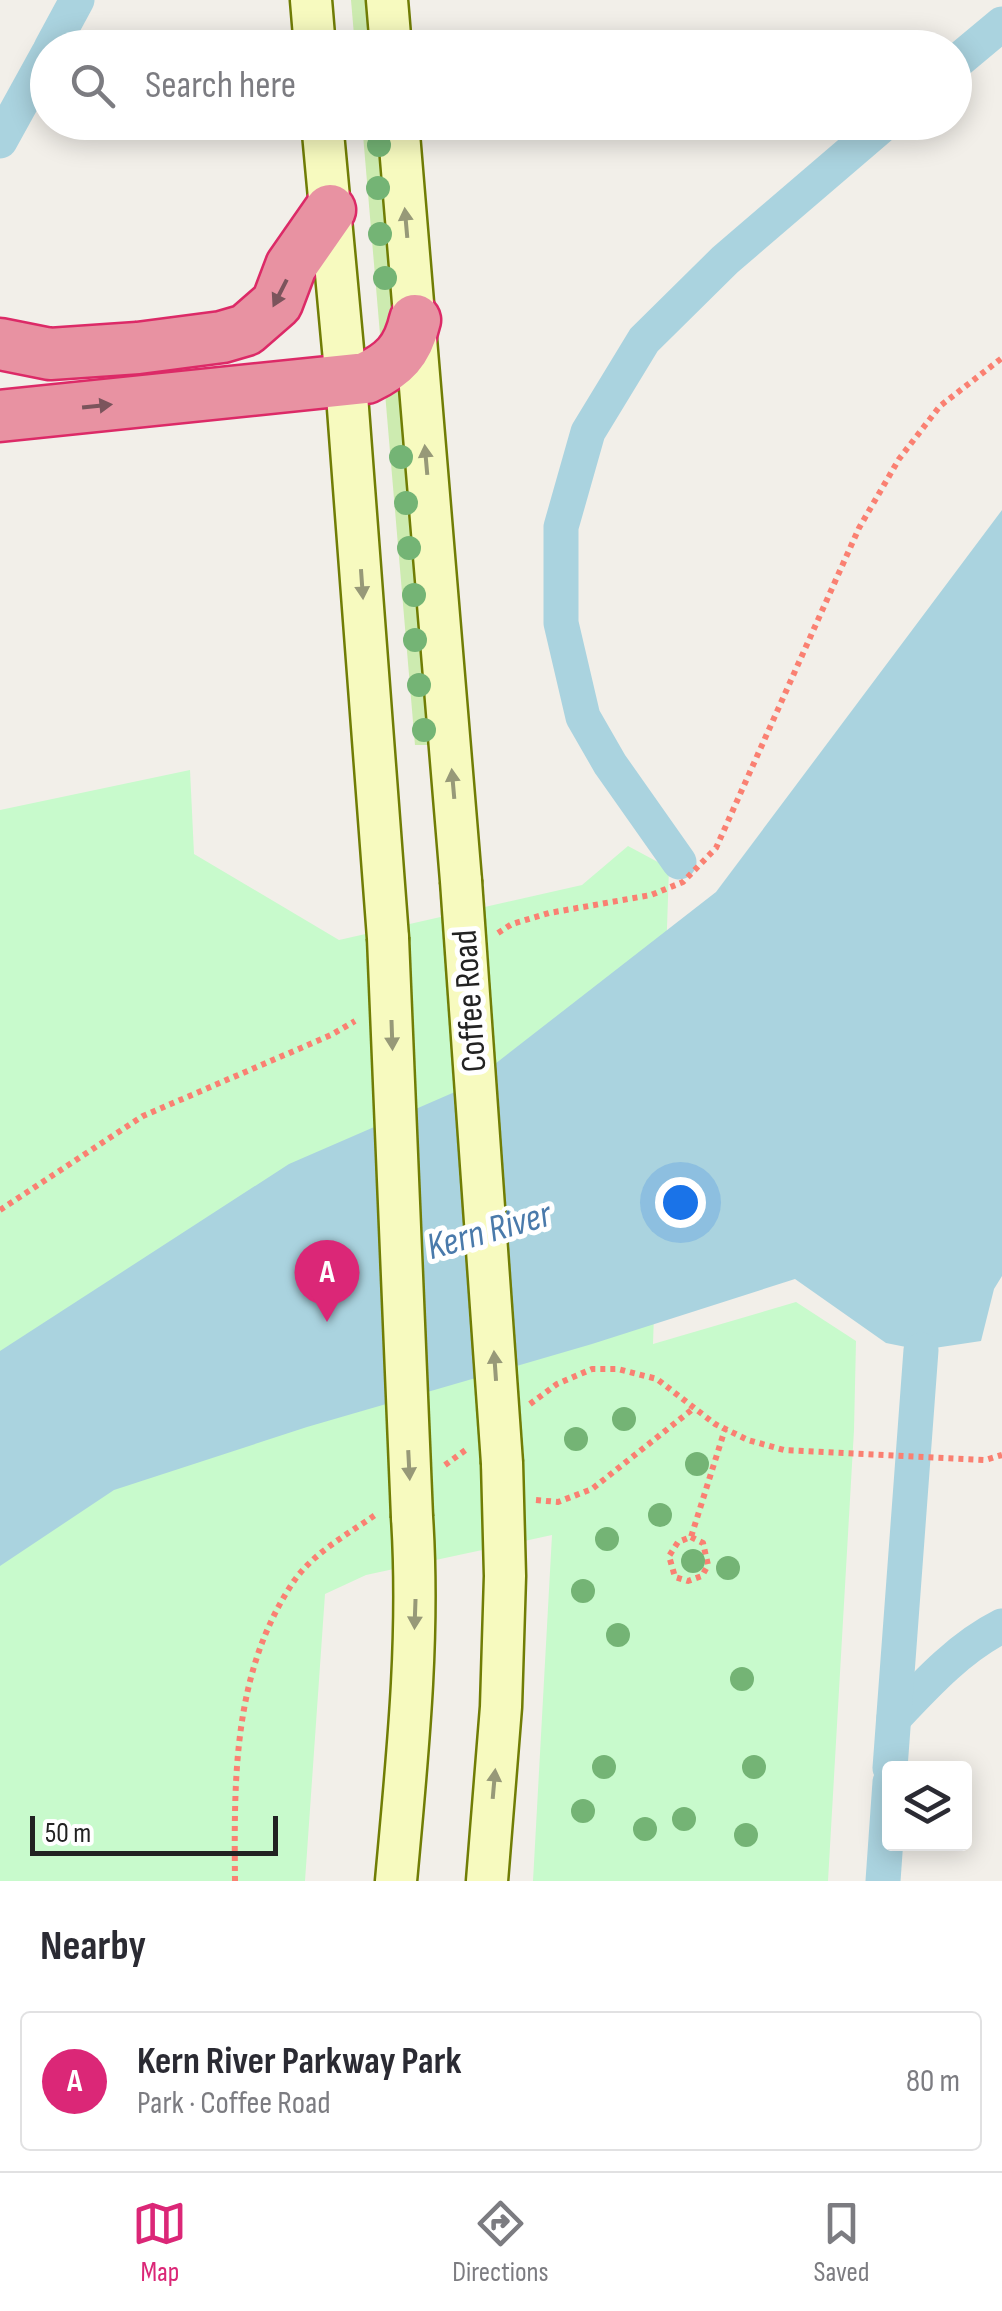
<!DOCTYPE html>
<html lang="en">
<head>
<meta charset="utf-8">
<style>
  body { margin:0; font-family:"Sofia Sans Condensed",sans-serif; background:#f7f7f7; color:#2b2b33 }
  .controls { position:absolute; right:30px; bottom:30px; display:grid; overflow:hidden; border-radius:10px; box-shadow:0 5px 25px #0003 }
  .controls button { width:90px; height:90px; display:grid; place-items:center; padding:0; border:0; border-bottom:2px solid #e1e1e2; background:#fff; color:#2b2b33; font:50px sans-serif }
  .scale { position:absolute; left:30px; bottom:25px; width:248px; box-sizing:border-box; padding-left:10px; border:5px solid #222; border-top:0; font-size:28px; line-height:35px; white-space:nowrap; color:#222; -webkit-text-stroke:8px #fff; paint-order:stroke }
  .you { position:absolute; left:680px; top:1202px; width:35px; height:35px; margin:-25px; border:8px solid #fff; border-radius:50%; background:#1a73e8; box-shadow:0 0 0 15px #1a73e833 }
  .badge { display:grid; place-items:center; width:65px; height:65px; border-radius:50%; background:#db2777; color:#fff; font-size:32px; font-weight:700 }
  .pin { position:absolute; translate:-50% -82px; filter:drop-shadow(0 2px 5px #0008) }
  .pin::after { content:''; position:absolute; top:52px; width:35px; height:30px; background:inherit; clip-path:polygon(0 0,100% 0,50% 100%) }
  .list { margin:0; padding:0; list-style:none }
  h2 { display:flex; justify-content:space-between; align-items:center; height:130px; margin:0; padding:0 40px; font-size:42px }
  h2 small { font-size:32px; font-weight:400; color:#7c7c81 }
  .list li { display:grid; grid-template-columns:65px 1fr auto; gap:30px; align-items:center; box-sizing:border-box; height:140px; margin:0 20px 20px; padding:0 20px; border:2px solid #e1e1e2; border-radius:10px }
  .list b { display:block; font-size:38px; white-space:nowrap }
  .list p { margin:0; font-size:32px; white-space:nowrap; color:#7c7c81 }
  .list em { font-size:32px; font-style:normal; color:#7c7c81 }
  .icon { flex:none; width:55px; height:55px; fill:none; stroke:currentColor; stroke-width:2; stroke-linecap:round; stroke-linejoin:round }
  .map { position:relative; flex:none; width:1002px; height:1881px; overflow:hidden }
  .search { position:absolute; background:#fff; box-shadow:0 5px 25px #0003; left:30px; right:30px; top:30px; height:110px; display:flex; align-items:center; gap:25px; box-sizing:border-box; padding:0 35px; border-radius:55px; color:#7c7c81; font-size:38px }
  .sheet { height:290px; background:#fff }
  nav { display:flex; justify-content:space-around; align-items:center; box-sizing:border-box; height:140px; border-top:2px solid #e1e1e2; background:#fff; font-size:28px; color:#7c7c81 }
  nav a { display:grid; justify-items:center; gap:5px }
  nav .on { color:#db2777 }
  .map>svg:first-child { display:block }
  .grass { fill:#cdebb0 }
  .park { fill:#c8facc }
  .water { fill:#aad3df }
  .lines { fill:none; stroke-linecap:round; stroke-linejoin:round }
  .canal { stroke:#aad3df; stroke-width:35 }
  .secondary-casing { stroke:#707d05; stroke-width:45 }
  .highway-casing { stroke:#dc2a67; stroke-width:55 }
  .path { stroke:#fa8072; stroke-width:6; stroke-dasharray:5 5; stroke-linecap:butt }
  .secondary { stroke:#f7fabf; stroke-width:40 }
  .highway { stroke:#e892a2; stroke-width:50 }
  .secondary-bridge-casing { stroke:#707d05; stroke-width:45; stroke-linecap:butt }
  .secondary-bridge { stroke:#f7fabf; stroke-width:40 }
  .tree { fill:#74b475 }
  .oneway { fill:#979978 }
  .oneway2 { fill:#7b545c }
  .labels { text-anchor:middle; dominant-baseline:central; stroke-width:10; stroke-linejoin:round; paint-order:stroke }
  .street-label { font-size:35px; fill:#222; stroke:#fff }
  .water-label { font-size:38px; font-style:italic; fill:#4a7aab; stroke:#fff }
</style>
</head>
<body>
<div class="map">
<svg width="1002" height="1881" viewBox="0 0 1002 1881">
  <rect width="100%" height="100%" fill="#f2efe9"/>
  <!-- grass -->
  <g class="grass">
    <polygon points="351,0 366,0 370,47 355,47"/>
    <polygon points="362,123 377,123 430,745 415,745"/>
  </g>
  <!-- park -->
  <polygon class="park" points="190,770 194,854 339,940 582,885 628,846 669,868 653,1344 796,1302 856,1341 854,1430 828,1881 533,1881 552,1535 366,1575 325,1594 305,1881 0,1881 0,810"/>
  <!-- water -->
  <polygon class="water" points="1002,510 1002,1276 994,1289 981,1341 921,1350 886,1343 795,1279 592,1344 307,1427 114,1490 0,1566 0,1351 289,1164 464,1088 716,892"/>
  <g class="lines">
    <!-- canal -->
    <g class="canal">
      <polyline points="51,48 77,0"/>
      <polyline points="954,64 1002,24"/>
      <polyline points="0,141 48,54"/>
      <polyline points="679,862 610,764 583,717 561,623 561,527 588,432 644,340 725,260 886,122"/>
      <path d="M894 1718C926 1684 960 1647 1002 1626"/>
      <polyline points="890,1768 921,1350"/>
      <polyline points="883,1881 890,1782"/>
    </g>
    <defs>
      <g id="secondary">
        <polyline points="311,0 315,48"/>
        <polyline points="387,0 391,48"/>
        <polyline points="322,122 346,382 388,938"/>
        <polyline points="398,122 461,881"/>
        <path d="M396 1881C407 1760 420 1639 412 1517"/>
        <polyline points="487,1881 501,1707 505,1576 502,1463"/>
      </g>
      <g id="highway">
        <polyline points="0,344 50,354 138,348 222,337 246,330 277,303 291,266 330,210"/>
        <path d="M0 416 366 378C394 365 408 351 415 320"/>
      </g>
    </defs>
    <!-- secondary casing -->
    <use href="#secondary" class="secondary-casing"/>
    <!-- highway casing -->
    <use href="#highway" class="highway-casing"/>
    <!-- path -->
    <g class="path">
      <polyline points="498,933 512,924 549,913 651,895 683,882 716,848 859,528 899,459 940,406 1002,358"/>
      <polyline points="0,1210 143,1116 331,1035 355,1021"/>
      <polyline points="530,1404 557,1384 592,1369 618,1369 657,1379 715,1424 748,1440 784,1450 985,1460 1002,1455"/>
      <polyline points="445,1465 467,1449"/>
      <polyline points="536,1500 558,1502 592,1489 694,1408"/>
      <polyline points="691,1537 703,1543 708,1565 702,1576 688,1581 675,1577 669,1556 678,1542 691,1537 725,1429"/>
      <path d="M235 1881C234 1778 233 1671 294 1581 314 1552 350 1533 378 1513"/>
    </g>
    <!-- secondary -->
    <use href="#secondary" class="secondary"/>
    <!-- highway -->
    <use href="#highway" class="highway"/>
    <defs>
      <g id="secondary-bridge">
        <polyline points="461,881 502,1463"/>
        <polyline points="388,938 412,1517"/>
      </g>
    </defs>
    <!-- secondary-bridge casing -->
    <use href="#secondary-bridge" class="secondary-bridge-casing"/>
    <!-- secondary-bridge -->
    <use href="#secondary-bridge" class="secondary-bridge"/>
  </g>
  <!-- trees -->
  <g class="tree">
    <circle cx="379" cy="145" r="12"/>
    <circle cx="378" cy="188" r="12"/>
    <circle cx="380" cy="234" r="12"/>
    <circle cx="385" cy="278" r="12"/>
    <circle cx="401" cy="457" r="12"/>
    <circle cx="406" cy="503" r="12"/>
    <circle cx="409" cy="548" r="12"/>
    <circle cx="414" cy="595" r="12"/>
    <circle cx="415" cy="640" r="12"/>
    <circle cx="419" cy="685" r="12"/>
    <circle cx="424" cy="730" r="12"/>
    <circle cx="624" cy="1419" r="12"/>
    <circle cx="576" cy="1439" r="12"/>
    <circle cx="697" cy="1464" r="12"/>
    <circle cx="660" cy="1515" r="12"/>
    <circle cx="607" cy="1539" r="12"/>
    <circle cx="693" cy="1561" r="12"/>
    <circle cx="728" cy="1568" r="12"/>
    <circle cx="583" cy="1591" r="12"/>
    <circle cx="618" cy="1635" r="12"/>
    <circle cx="742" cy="1679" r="12"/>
    <circle cx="604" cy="1767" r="12"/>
    <circle cx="754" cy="1767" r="12"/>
    <circle cx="583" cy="1811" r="12"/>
    <circle cx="684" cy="1819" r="12"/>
    <circle cx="645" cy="1829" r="12"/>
    <circle cx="746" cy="1835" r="12"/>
  </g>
  <!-- one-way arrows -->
  <defs><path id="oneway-solid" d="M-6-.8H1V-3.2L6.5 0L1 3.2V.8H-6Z" transform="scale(2.5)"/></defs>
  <g class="oneway">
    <use href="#oneway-solid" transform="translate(406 223) rotate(-95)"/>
    <use href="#oneway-solid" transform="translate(426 460) rotate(-95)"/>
    <use href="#oneway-solid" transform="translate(362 584) rotate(86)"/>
    <use href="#oneway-solid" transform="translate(453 784) rotate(-95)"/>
    <use href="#oneway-solid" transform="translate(392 1035) rotate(88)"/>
    <use href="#oneway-solid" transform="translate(495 1366) rotate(-94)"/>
    <use href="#oneway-solid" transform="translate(409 1465) rotate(87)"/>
    <use href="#oneway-solid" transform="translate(415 1614) rotate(92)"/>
    <use href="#oneway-solid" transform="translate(494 1784) rotate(-85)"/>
  </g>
  <g class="oneway2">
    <use href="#oneway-solid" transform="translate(280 293) rotate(117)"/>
    <use href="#oneway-solid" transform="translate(97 406) rotate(-6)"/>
  </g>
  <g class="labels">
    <!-- street labels -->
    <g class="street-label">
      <text transform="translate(470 1001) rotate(-94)">Coffee Road</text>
    </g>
    <!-- water labels -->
    <g class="water-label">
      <text transform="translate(489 1231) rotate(-16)">Kern River</text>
    </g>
  </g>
</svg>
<div class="controls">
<button><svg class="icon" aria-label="layers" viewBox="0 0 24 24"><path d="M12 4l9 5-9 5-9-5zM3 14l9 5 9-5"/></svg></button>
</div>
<div class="scale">50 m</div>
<div class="you"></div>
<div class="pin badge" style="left:327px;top:1322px">A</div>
<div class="search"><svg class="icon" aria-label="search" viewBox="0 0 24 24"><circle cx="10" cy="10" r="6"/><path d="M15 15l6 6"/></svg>Search here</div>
</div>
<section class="sheet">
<h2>Nearby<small></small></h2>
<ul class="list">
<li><span class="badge">A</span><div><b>Kern River Parkway Park</b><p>Park · Coffee Road</p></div><em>80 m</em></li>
</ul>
</section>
<nav>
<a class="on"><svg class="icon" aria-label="map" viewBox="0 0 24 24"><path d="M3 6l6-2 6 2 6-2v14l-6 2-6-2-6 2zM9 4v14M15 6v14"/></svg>Map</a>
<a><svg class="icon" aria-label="directions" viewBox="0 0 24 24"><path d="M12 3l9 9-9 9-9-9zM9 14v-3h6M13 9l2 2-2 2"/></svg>Directions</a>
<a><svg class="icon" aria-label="saved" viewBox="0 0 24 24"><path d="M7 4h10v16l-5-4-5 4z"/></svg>Saved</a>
</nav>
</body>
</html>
